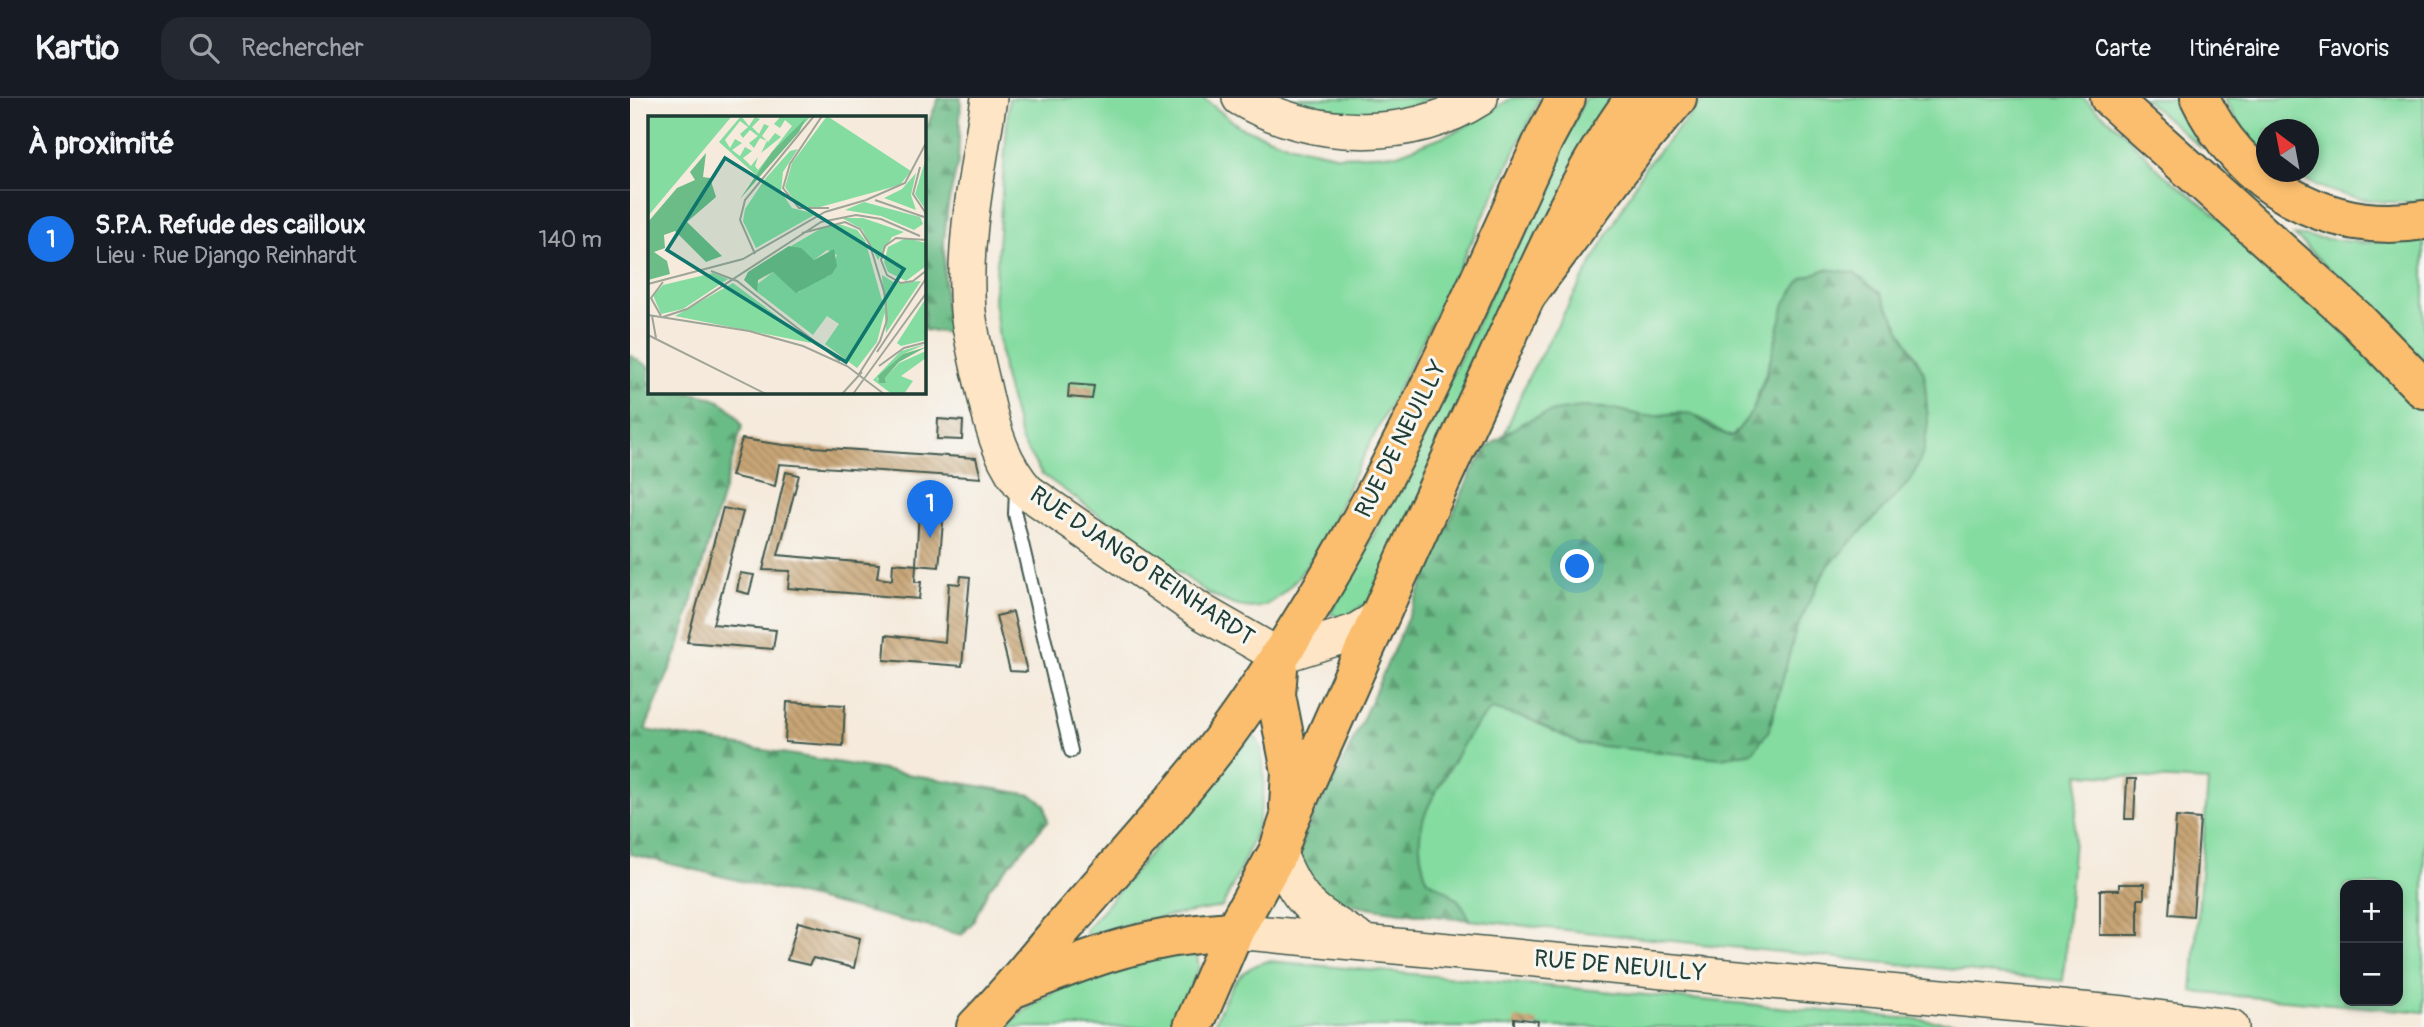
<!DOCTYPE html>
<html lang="fr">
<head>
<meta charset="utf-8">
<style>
  body { margin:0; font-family:Pangolin,sans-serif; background:#242831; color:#f1f3f6 }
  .controls { position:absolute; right:21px; bottom:21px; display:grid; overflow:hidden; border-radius:14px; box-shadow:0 4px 10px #0003 }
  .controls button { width:63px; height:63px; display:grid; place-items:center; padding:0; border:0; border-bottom:2px solid #363941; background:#171b24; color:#f1f3f6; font:35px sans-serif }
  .compass { position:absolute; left:1626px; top:21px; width:63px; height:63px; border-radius:50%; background:#171b24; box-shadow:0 4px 10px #0003; rotate:328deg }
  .you { position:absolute; left:948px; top:469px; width:24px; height:24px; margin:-18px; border:5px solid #fff; border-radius:50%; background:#1a73e8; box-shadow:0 0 0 10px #1a73e833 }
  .badge { display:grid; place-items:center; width:46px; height:46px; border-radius:50%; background:#1a73e8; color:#fff; font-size:23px; font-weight:700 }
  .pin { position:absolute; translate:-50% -58px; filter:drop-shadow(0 2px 4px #0008) }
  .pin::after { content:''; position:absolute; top:37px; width:24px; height:21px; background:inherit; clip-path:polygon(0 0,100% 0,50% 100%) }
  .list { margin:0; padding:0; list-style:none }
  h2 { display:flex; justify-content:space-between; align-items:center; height:91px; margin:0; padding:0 28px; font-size:30px }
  h2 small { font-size:23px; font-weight:400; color:#9ea1a6 }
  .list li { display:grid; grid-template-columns:46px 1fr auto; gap:21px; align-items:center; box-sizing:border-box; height:98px; padding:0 28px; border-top:2px solid #363941 }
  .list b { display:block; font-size:26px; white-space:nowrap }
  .list p { margin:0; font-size:23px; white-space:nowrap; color:#9ea1a6 }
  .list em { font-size:23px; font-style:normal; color:#9ea1a6 }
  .icon { flex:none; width:38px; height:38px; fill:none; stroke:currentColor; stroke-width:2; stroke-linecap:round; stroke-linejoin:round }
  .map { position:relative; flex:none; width:1794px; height:929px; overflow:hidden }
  header { display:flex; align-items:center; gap:42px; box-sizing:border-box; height:98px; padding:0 35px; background:#171b24; border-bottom:2px solid #363941 }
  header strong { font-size:33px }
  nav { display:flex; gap:38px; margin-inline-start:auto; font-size:24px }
  .search { width:490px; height:63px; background:#242831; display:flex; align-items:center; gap:18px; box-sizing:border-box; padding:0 24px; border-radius:21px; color:#9ea1a6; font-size:26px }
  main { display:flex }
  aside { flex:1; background:#171b24 }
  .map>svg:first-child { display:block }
  .grass { fill:#84dca0; stroke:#528c6a; stroke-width:2; fill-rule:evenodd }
  .forest { fill:url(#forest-firs); stroke:#457c5d; stroke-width:2 }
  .building { fill:url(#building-back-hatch) }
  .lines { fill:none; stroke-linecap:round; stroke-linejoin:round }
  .service-casing { stroke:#3f574d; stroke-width:16 }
  .secondary-casing { stroke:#3f574d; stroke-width:38 }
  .primary-casing { stroke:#3f574d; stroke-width:42 }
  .trunk-casing { stroke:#3f574d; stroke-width:42 }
  .motorway-casing { stroke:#3f574d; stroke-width:42 }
  .service { stroke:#fff; stroke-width:12 }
  .secondary { stroke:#fde5c5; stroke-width:35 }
  .primary { stroke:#fbbe6e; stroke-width:38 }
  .trunk { stroke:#fbbe6e; stroke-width:38 }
  .motorway { stroke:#fbbe6e; stroke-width:38 }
  .labels { text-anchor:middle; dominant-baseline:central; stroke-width:6; stroke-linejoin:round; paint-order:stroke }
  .street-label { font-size:24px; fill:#1f3d34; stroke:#f6f6f2 }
  .inset-road { fill:none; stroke:#9fa598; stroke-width:2 }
  .view { fill:#0f766e; fill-opacity:0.15; stroke:#0f766e; stroke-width:3.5 }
  .inset-edge { fill:none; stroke:#1f3d34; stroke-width:3.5 }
</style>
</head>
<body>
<header>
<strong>Kartio</strong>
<div class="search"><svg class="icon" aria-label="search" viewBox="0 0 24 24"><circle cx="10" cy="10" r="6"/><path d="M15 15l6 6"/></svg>Rechercher</div>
<nav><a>Carte</a><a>Itinéraire</a><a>Favoris</a></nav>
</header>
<main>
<aside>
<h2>À proximité<small></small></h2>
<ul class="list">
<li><span class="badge">1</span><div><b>S.P.A. Refude des cailloux</b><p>Lieu · Rue Django Reinhardt</p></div><em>140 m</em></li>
</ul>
</aside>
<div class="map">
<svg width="1794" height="929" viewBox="0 0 1794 929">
  <defs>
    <pattern id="forest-firs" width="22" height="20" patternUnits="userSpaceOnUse" patternTransform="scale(1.75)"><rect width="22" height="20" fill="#6bbc86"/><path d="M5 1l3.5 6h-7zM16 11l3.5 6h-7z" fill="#579a6e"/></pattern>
    <pattern id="building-back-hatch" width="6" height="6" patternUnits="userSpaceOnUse" patternTransform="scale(1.75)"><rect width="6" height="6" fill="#c8a576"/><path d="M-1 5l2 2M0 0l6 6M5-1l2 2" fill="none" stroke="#a28862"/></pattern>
  </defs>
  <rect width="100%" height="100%" fill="#f6f6f2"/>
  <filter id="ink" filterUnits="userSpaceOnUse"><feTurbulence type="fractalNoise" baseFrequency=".0143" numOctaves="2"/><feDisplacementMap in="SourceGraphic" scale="14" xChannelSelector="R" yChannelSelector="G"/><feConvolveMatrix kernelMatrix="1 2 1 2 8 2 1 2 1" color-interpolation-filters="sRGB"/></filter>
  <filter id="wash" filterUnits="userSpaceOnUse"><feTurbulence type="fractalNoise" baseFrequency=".00686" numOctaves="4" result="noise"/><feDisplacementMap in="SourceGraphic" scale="28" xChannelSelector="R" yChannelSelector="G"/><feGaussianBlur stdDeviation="1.57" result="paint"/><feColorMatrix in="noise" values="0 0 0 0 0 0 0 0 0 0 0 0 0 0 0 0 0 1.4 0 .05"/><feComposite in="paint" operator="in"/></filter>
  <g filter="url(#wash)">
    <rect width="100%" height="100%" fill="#f5eadb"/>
    <!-- grass -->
    <g class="grass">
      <path d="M379 0H573L610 29 657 46 709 58 768 56 829 32 882 0H910C853 122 794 242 732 361 708 408 687 471 643 503 623 518 597 505 578 495L412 376 392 344 374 279 364 202Z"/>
      <path d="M642 0H804C772 13 729 21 695 16 677 14 659 5 642 0Z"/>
      <polygon points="955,0 984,0 742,502 714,520 700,516 755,416"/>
      <path d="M1075 0H1453L1491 32 1532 75 1602 129 1747 266 1794 316V914L1562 894 1578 683 1449 676 1433 883 839 822C833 800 816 792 797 782 781 735 793 716 816 676 833 648 837 633 862 611L899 621 950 646 1139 632 1166 531 1196 470 1230 432 1298 324 1294 275 1251 196 1147 243 1122 314 1102 339C1088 333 1077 324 1064 317 1051 311 1029 319 1015 318 1004 317 994 312 983 311 944 306 907 314 874 337L898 280 1015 69ZM1715 787H1768V903H1715Z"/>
      <polygon points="1513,0 1552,0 1570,49"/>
      <path d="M1594 0H1794V103C1747 108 1702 99 1662 74H1678V32H1636V56L1613 34Z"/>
      <polygon points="1664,137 1734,145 1794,137 1794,269 1773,243"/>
      <path d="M619 638 625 639C632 647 632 655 633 664 639 718 615 762 592 809L514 822 456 838V831Z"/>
      <path d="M563 854 567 858 569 870 542 929H375C426 882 495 863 563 854Z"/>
      <path d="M638 863 1370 929H583C596 899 603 871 638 863Z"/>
    </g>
    <!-- forest -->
    <g class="forest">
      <polygon points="309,0 331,0 328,64 318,107 314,141 315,208 320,235 294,232 294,35"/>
      <path d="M1196 171 1224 175 1251 196 1294 275 1298 324 1294 353 1281 382 1196 470 1166 531 1139 632 1123 654 1091 660 950 646 899 621 862 611C837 633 833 648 816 676 793 716 781 735 797 782 816 792 833 800 839 822 812 818 699 810 685 791 678 781 670 765 671 752 675 722 700 693 712 666 757 570 798 472 841 375L859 348 892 325 924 313 952 309 985 311 1014 318 1062 316 1083 331 1102 339 1122 314 1136 279 1155 205 1172 180Z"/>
      <path d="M0 257 19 269V294C52 294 97 291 112 328L49 549 15 632 402 697 415 707 418 723 359 790 343 824 332 837 0 756Z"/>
    </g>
    <g id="blocks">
      <!-- building -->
      <g class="building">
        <polygon points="439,286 464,288 462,301 438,299"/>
        <polygon points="308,321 333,323 332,342 307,341"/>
        <polygon points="112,341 154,347 346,360 351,380 149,366 145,388 101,378"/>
        <polygon points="156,374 169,377 148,457 249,466 247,480 262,482 263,465 286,467 285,484 291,484 289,501 158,490 160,473 133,472"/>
        <polygon points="93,410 113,414 83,526 146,532 143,551 57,544"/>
        <polygon points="289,412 314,413 309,469 286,467"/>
        <polygon points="110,475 124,477 119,496 107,493"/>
        <polygon points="331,478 340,479 332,568 254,562 256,537 315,544 319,485 330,486"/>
        <polygon points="383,514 397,574 380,573 366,518"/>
        <polygon points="157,604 215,607 213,648 155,644"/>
        <polygon points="1497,681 1506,681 1504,721 1495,721"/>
        <polygon points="1546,719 1570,721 1563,818 1539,816"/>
        <polygon points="1489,786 1514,786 1514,801 1508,801 1508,837 1470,837 1470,792 1489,792"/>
        <polygon points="168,824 230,840 224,870 183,860 179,867 157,862"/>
        <polygon points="884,920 908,923 907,929 884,929"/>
      </g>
    </g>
  </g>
  <g filter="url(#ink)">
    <use href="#blocks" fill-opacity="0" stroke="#3f574d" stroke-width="2"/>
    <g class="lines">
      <defs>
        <polyline id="service" points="386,392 385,416 441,653"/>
        <g id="secondary">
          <path d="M359 0C349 69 332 143 338 213 341 241 349 270 355 297 363 333 373 367 398 394L572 514 649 558 725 534 748 520"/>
          <path d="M610 0C681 42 780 45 850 0"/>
          <path d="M648 754C669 805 679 811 726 839"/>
          <polyline points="604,833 1495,916 1601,929"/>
        </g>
        <g id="primary">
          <polyline points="649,558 646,597 661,673 659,709"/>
          <path d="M387 889C465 857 518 837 604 833"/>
          <path d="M346 929C379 896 406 860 437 825 487 767 539 711 586 650 624 600 659 545 692 490 778 347 844 193 914 41L936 0"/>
          <path d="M563 929 604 833 648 754 659 722C726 571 792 421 862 272 905 179 944 82 1005 0"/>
        </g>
        <g id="trunk">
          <polyline points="1480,0 1726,221 1794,291"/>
          <polyline points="895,199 1008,46 1047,0"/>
        </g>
        <path id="motorway" d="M1570 0C1610 86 1698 138 1794 122"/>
      </defs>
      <!-- service casing -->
      <use href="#service" class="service-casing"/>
      <!-- secondary casing -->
      <use href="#secondary" class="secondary-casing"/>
      <!-- primary casing -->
      <use href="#primary" class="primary-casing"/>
      <!-- trunk casing -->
      <use href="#trunk" class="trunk-casing"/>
      <!-- motorway casing -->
      <use href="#motorway" class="motorway-casing"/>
      <!-- service -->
      <use href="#service" class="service"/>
      <!-- secondary -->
      <use href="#secondary" class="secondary"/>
      <!-- primary -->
      <use href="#primary" class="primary"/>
      <!-- trunk -->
      <use href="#trunk" class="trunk"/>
      <!-- motorway -->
      <use href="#motorway" class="motorway"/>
    </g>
  </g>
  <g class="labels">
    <!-- street labels -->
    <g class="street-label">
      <text transform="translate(771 341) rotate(-63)">RUE DE NEUILLY</text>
      <text transform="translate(512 468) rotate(34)">RUE DJANGO REINHARDT</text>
      <text transform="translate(990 868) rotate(5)">RUE DE NEUILLY</text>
    </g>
  </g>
  <!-- overview -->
  <g transform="translate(18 18)">
    <rect width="278" height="278" fill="#f5eadb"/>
    <path d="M93 0 101 10 107 1 112 3 104 11 111 18 116 8 121 10 114 20 120 26 127 17 133 21 113 37 119 25 112 22 106 32 101 27 110 20 102 14 95 22 92 18 100 11 92 5 77 24 82 32 87 23 94 27 84 34 92 40 97 31 104 35 95 42 103 50 110 41 107 50 110 54 144 10 137 4 132 12 126 8 133 0H163L109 60 71 26ZM179 0 263 55 252 69 165 93 149 89 137 71 144 47ZM150 33 135 56 133 76 144 92 168 98 108 132 95 105 97 93 117 63 142 35ZM278 42V94L267 78ZM268 57 263 79 268 94 236 82 254 73ZM216 86 272 101 275 108 266 114 233 100 197 94ZM194 102H215L256 116 244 121 230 144 214 113ZM191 108 209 114 217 124 237 195 229 226 209 252 177 228 191 208 179 200 165 219 109 176 108 169 125 156 151 176 167 163 181 160 189 139 179 134 166 144 143 130 174 112ZM258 122 278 127V150L258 165 240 156 236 146 240 131ZM65 157 80 163 35 193 13 198 5 179 15 169ZM234 159 247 167 273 165 238 217ZM85 167 162 225 163 227 27 200ZM278 182V224L253 230 249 227ZM278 228 255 238 229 263 238 267 237 262 251 247 278 235V242L253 260 265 265 256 278H244L225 264 253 235Z" fill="#84dca0"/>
    <path d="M158 2 151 16 92 83 124 36ZM58 37 55 61 62 62 68 81 39 106 74 140 58 146 27 115 16 119 17 132 6 136 19 145 22 158 0 164V106L29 72 47 64 42 56ZM141 130 153 132 166 144 186 133 189 150 184 158 148 177 125 156 110 164 109 176 96 164 100 156ZM278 231 251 246 237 262 238 267H231L230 260 255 238Z" fill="#6bbc86"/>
    <path d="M0 0H84L0 100Z" fill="#84dca0"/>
    <path class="inset-road" d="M174 0 142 48 135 72 151 92H181M272 51 265 78 279 99M218 84 257 67 279 25M227 84 276 101M208 99 233 103 272 120M154 117 197 106 212 113 222 129 237 179 239 204 232 225 211 258M279 124 248 122 237 130 233 144 239 159 253 167 265 165 279 154M107 138 92 104 97 84 166 0M63 155 89 165 192 245M0 168 95 143 177 96 218 84M0 199 101 215 155 230 199 250 236 278M4 200 8 222M13 200 3 182 15 166M15 201 39 193 173 106 208 99M0 219 118 278M229 236 279 161M231 250 256 232 279 226M194 278 214 256M205 278 279 176"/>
    <path class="view" d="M77 42 256 153 198 246 19 134Z"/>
    <rect width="278" height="278" class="inset-edge"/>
  </g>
</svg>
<div class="controls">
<button>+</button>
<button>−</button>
</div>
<svg class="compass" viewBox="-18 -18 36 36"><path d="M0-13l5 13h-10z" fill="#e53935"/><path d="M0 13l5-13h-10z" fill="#9ea1a6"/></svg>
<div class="you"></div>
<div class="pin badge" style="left:300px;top:440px">1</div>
</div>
</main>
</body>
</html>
